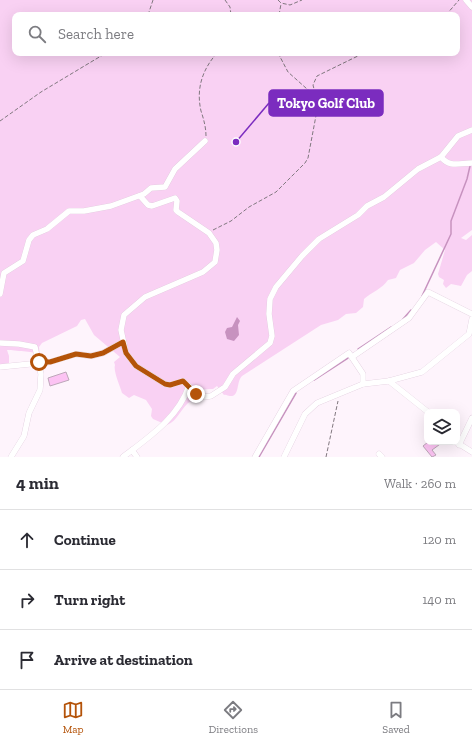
<!DOCTYPE html>
<html lang="en">
<head>
<meta charset="utf-8">
<style>
  body { margin:0; font-family:"Zilla Slab",serif; background:#f7f7f7; color:#2b2b33 }
  .controls { position:absolute; right:12px; bottom:12px; display:grid; overflow:hidden; border-radius:8px; box-shadow:0 4px 16px #0002 }
  .controls button { width:36px; height:36px; display:grid; place-items:center; padding:0; border:0; border-bottom:1px solid #e1e1e2; background:#fff; color:#2b2b33; font:20px sans-serif }
  .stop { position:absolute; width:12px; height:12px; margin:-9px; border:3px solid #b45309; border-radius:50%; background:#fff }
  .stop.end { background:#b45309; border-color:#fff; box-shadow:0 1px 4px #0008 }
  .list { margin:0; padding:0; list-style:none }
  h2 { display:flex; justify-content:space-between; align-items:center; height:52px; margin:0; padding:0 16px; font-size:17px }
  h2 small { font-size:13px; font-weight:400; color:#7c7c81 }
  .list li { display:grid; grid-template-columns:26px 1fr auto; gap:12px; align-items:center; box-sizing:border-box; height:60px; padding:0 16px; border-top:1px solid #e1e1e2 }
  .list b { display:block; font-size:15px; white-space:nowrap }
  .list em { font-size:13px; font-style:normal; color:#7c7c81 }
  .icon { flex:none; width:22px; height:22px; fill:none; stroke:currentColor; stroke-width:2; stroke-linecap:round; stroke-linejoin:round }
  .map { position:relative; flex:none; width:472px; height:457px; overflow:hidden }
  .search { position:absolute; background:#fff; box-shadow:0 4px 16px #0002; left:12px; right:12px; top:12px; height:44px; display:flex; align-items:center; gap:10px; box-sizing:border-box; padding:0 14px; border-radius:8px; color:#7c7c81; font-size:15px }
  .sheet { height:232px; background:#fff }
  nav { display:flex; justify-content:space-around; align-items:center; box-sizing:border-box; height:56px; border-top:1px solid #e1e1e2; background:#fff; font-size:11px; color:#7c7c81 }
  nav a { display:grid; justify-items:center; gap:2px }
  nav .on { color:#b45309 }
  .map>svg:first-child { display:block }
  .green { fill:#f9d1f3; fill-rule:evenodd }
  .water { fill:#c792bf }
  .lines { fill:none; stroke-linecap:round; stroke-linejoin:round }
  .stream { stroke:#c792bf; stroke-width:1.5 }
  .building { fill:#fcc3f3; stroke:#bda7b9 }
  .minor-casing { stroke:#ddc6d9; stroke-width:6 }
  .path { stroke:#81787f; stroke-width:1; stroke-dasharray:4 2; stroke-linecap:butt }
  .minor { stroke:#fff; stroke-width:5.5 }
  .route { stroke:#b45309; stroke-width:5 }
  .leader { fill:none; stroke:#7b2cbf; stroke-width:1.5 }
  .callout-dot { fill:#7b2cbf; stroke:#fff; stroke-width:1.5 }
  .callout { fill:#7b2cbf; stroke:#7b2cbf; stroke-width:1.5 }
  .callout-label { font-size:14px; text-anchor:middle; font-weight:bold; fill:#fff }
</style>
</head>
<body>
<div class="map">
<svg width="472" height="457" viewBox="0 0 472 457">
  <rect width="100%" height="100%" fill="#fef4fc"/>
  <!-- green -->
  <path class="green" d="M0 0H472V230L461 238 466 240 472 235V271L467 275 461 286 451 284 446 288 443 284 444 280 439 277 438 274 445 250 436 242 425 250 414 263 400 270 396 278 388 280C382 289 372 292 364 299L363 307 356 313 346 314 338 320 321 325 242 376C236 382 240 397 230 396 228 396 226 394 224 395L217 386 213 389 187 390 191 401C181 407 178 421 167 425L153 419 151 416 152 409 146 400 134 395 129 398 122 393C120 386 113 371 115 365L114 362 120 357 94 335 85 319 81 320 77 326 42 343 39 347 40 357 36 358 35 353C32 352 11 350 7 350L9 356V363L0 365ZM15 15H457V53H15Z"/>
  <!-- water -->
  <polygon class="water" points="237,317 240,321 238,325 239,335 234,341 227,339 225,332 227,328 232,327"/>
  <g class="lines">
    <!-- stream -->
    <g class="stream">
      <polyline points="422,296 451,234 451,221 467,179 470,166"/>
      <polyline points="403,319 411,310"/>
      <polyline points="358,349 391,327"/>
      <polyline points="314,380 348,358"/>
      <polyline points="259,457 296,393"/>
    </g>
  </g>
  <!-- building -->
  <g class="building">
    <polygon points="66,372 69,380 50,386 48,378"/>
    <polygon points="428,442 443,442 432,450 436,455 432,457 423,446"/>
  </g>
  <g class="lines">
    <defs>
      <g id="minor">
        <polyline points="466,0 472,7"/>
        <path d="M441 157C450 168 459 163 472 163"/>
        <polyline points="140,196 148,205 152,206 175,198 177,201 176,210 178,212 209,233 216,243 217,250 215,262 203,272 145,297 124,315 121,330 126,353 136,366 165,384 170,385 183,381 196,394 203,397 211,396 225,387 233,374 270,343 272,336 269,314 270,299 276,287 302,256 319,239 358,215 367,206 384,197 418,169 441,157 458,136 472,130"/>
        <polyline points="0,294 4,273 23,261 29,240 33,235 47,229 69,211 84,211 111,206 144,194 151,188 165,187 175,169 205,141"/>
        <polyline points="0,343 19,344 35,347 41,374 40,390 29,413 24,436 11,457"/>
        <polyline points="352,357 409,318 428,292 472,314"/>
        <polyline points="0,367 50,362 76,354 91,356 103,353 123,342"/>
        <polyline points="389,381 428,412"/>
        <polyline points="456,442 472,452"/>
        <polyline points="459,445 472,418"/>
        <polyline points="132,450 137,457"/>
        <polyline points="379,454 382,457"/>
        <path d="M123 457C149 437 178 418 189 386"/>
        <polyline points="255,457 293,391 349,353 363,374 363,384"/>
        <polyline points="284,457 305,414 317,403 363,384 389,381 422,372 469,334 472,319"/>
      </g>
    </defs>
    <!-- minor casing -->
    <use href="#minor" class="minor-casing"/>
    <!-- path -->
    <g class="path">
      <polyline points="225,0 230,7 231,15"/>
      <polyline points="278,0 281,3 290,5 302,0"/>
      <polyline points="148,15 153,0"/>
      <polyline points="279,15 281,4"/>
      <polyline points="446,15 459,0"/>
      <polyline points="278,53 288,72 316,97"/>
      <polyline points="0,121 41,92 106,53"/>
      <path d="M206 136C206 128 204 120 201 111 196 89 202 70 217 53"/>
      <polyline points="213,230 231,221 249,207 276,192 305,163 308,158 318,105 313,85 317,76 364,53"/>
      <polyline points="326,457 338,401"/>
    </g>
    <!-- minor -->
    <use href="#minor" class="minor"/>
  </g>
  <g class="lines">
    <!-- route -->
    <polyline class="route" points="39,362 50,362 76,354 91,356 103,353 123,342 126,353 136,366 165,384 170,385 183,381 196,394"/>
  </g>
  <!-- callouts -->
  <path class="leader" d="M236 142L269 103"/>
  <circle class="callout-dot" cx="236" cy="142" r="4"/>
  <rect class="callout" x="269" y="90" width="114" height="26" rx="4"/>
  <g class="callout-label">
    <text x="326" y="108">Tokyo Golf Club</text>
  </g>
</svg>
<div class="controls">
<button><svg class="icon" aria-label="layers" viewBox="0 0 24 24"><path d="M12 4l9 5-9 5-9-5zM3 14l9 5 9-5"/></svg></button>
</div>
<div class="stop" style="left:39px;top:362px"></div>
<div class="stop end" style="left:196px;top:394px"></div>
<div class="search"><svg class="icon" aria-label="search" viewBox="0 0 24 24"><circle cx="10" cy="10" r="6"/><path d="M15 15l6 6"/></svg>Search here</div>
</div>
<section class="sheet">
<h2>4 min<small>Walk · 260 m</small></h2>
<ul class="list">
<li><svg class="icon" aria-label="ahead" viewBox="0 0 24 24"><path d="M12 20V5M6 11l6-6 6 6"/></svg><div><b>Continue</b></div><em>120 m</em></li>
<li><svg class="icon" aria-label="right" viewBox="0 0 24 24"><path d="M7 20v-9h11M14 6l5 5-5 5"/></svg><div><b>Turn right</b></div><em>140 m</em></li>
<li><svg class="icon" aria-label="arrive" viewBox="0 0 24 24"><path d="M6 21V4h12l-3 4 3 4H6"/></svg><div><b>Arrive at destination</b></div></li>
</ul>
</section>
<nav>
<a class="on"><svg class="icon" aria-label="map" viewBox="0 0 24 24"><path d="M3 6l6-2 6 2 6-2v14l-6 2-6-2-6 2zM9 4v14M15 6v14"/></svg>Map</a>
<a><svg class="icon" aria-label="directions" viewBox="0 0 24 24"><path d="M12 3l9 9-9 9-9-9zM9 14v-3h6M13 9l2 2-2 2"/></svg>Directions</a>
<a><svg class="icon" aria-label="saved" viewBox="0 0 24 24"><path d="M7 4h10v16l-5-4-5 4z"/></svg>Saved</a>
</nav>
</body>
</html>
